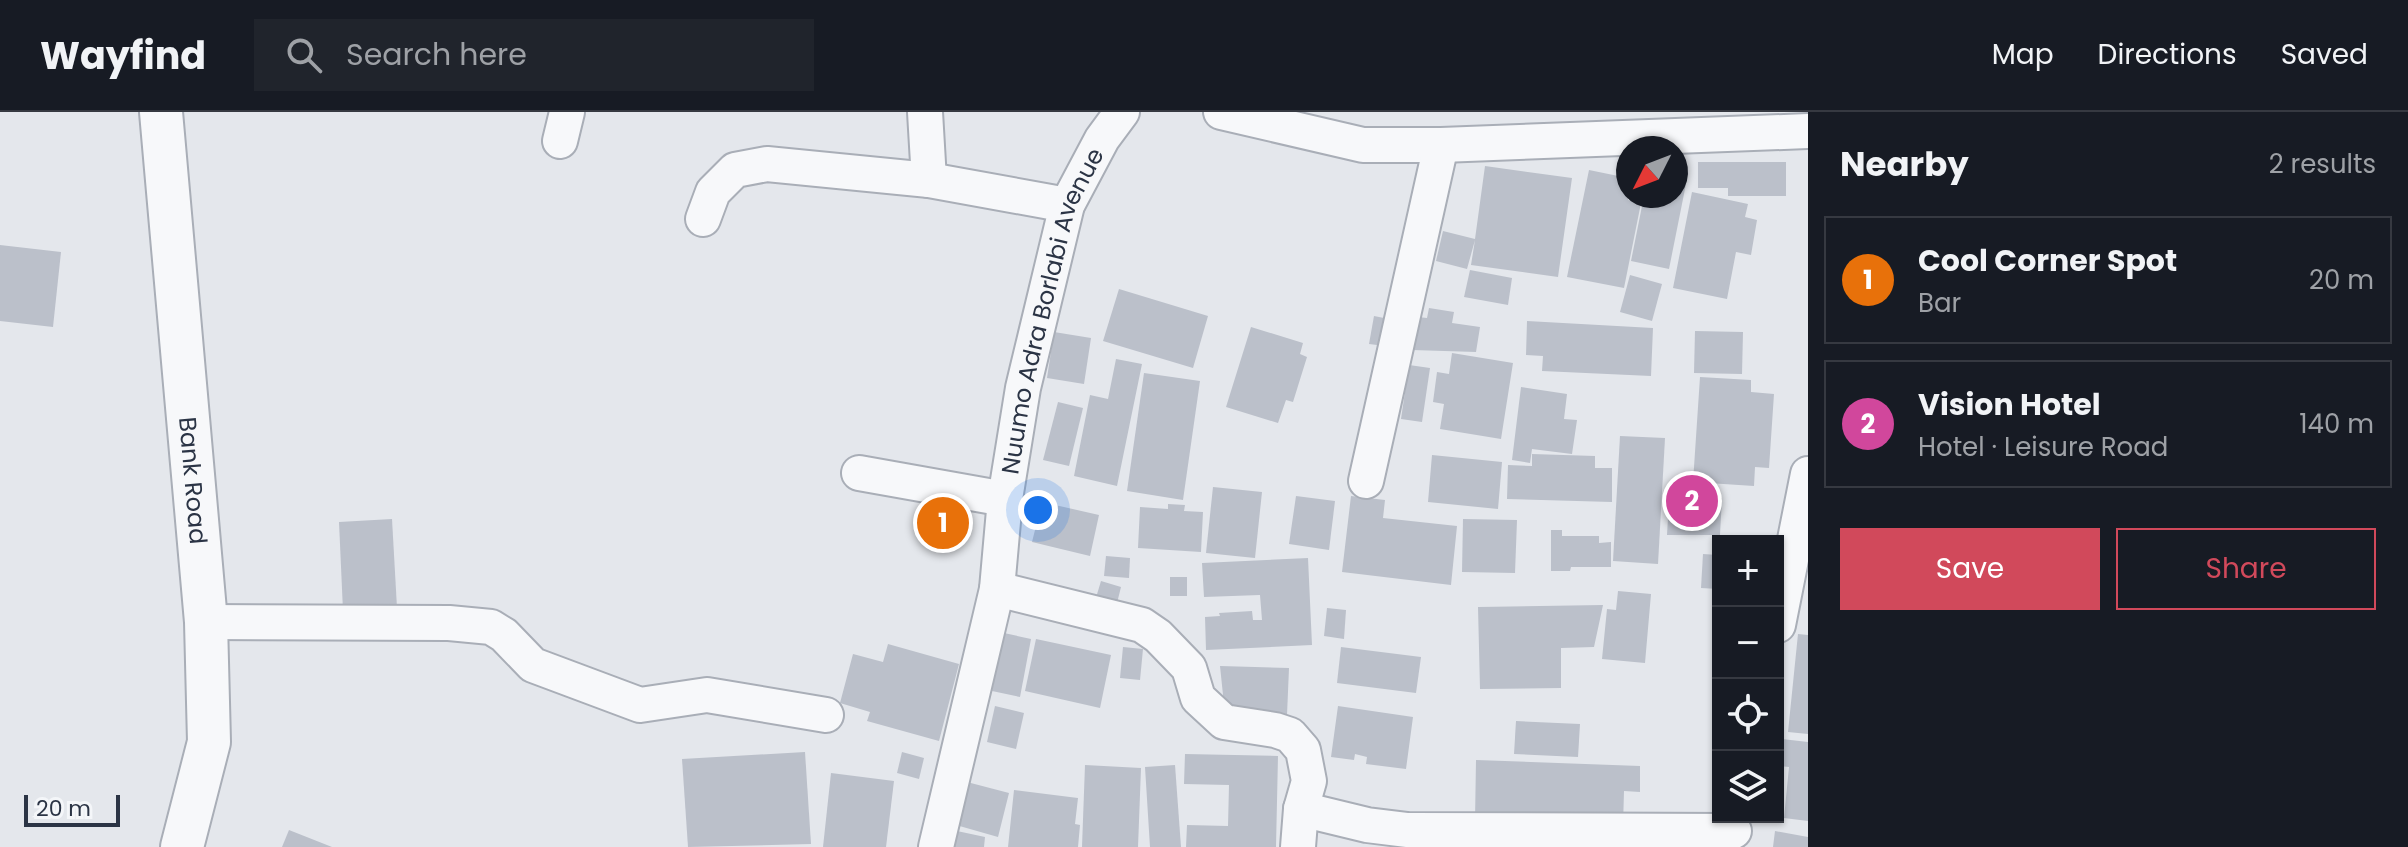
<!DOCTYPE html>
<html lang="en">
<head>
<meta charset="utf-8">
<style>
  body { margin:0; font-family:Poppins,sans-serif; background:#20242c; color:#f1f3f6 }
  .controls { position:absolute; right:24px; bottom:24px; display:grid; overflow:hidden; border-radius:0px; box-shadow:0 2px 6px #0004 }
  .controls button { width:72px; height:72px; display:grid; place-items:center; padding:0; border:0; border-bottom:2px solid #363941; background:#171b24; color:#f1f3f6; font:40px sans-serif }
  .compass { position:absolute; left:1616px; top:24px; width:72px; height:72px; border-radius:50%; background:#171b24; box-shadow:0 2px 6px #0004; rotate:228deg }
  .scale { position:absolute; left:24px; bottom:20px; width:96px; box-sizing:border-box; padding-left:8px; border:4px solid #2b3445; border-top:0; font-size:22px; line-height:28px; white-space:nowrap; color:#2b3445; -webkit-text-stroke:6px #f4f6f9; paint-order:stroke }
  .you { position:absolute; left:1038px; top:398px; width:28px; height:28px; margin:-20px; border:6px solid #fff; border-radius:50%; background:#1a73e8; box-shadow:0 0 0 12px #1a73e833 }
  .badge { display:grid; place-items:center; width:52px; height:52px; border-radius:50%; background:#d1495b; color:#fff; font-size:26px; font-weight:700 }
  .pin { position:absolute; translate:-50% -50%; border:4px solid #fff; box-shadow:0 2px 8px #0006 }
  .list { margin:0; padding:0; list-style:none }
  h2 { display:flex; justify-content:space-between; align-items:center; height:104px; margin:0; padding:0 32px; font-size:34px }
  h2 small { font-size:26px; font-weight:400; color:#9ea1a6 }
  .list li { display:grid; grid-template-columns:52px 1fr auto; gap:24px; align-items:center; box-sizing:border-box; height:128px; margin:0 16px 16px; padding:0 16px; border:2px solid #363941; border-radius:0px }
  .list b { display:block; font-size:30px; white-space:nowrap }
  .list p { margin:0; font-size:26px; white-space:nowrap; color:#9ea1a6 }
  .list em { font-size:26px; font-style:normal; color:#9ea1a6 }
  .actions { display:flex; gap:16px; padding:24px 32px }
  .actions a { flex:1; padding:18px 0; border:2px solid #d1495b; border-radius:0px; text-align:center; font-size:28px; color:#d1495b }
  .actions .main { background:#d1495b; color:#fff }
  .icon { flex:none; width:44px; height:44px; fill:none; stroke:currentColor; stroke-width:2; stroke-linecap:round; stroke-linejoin:round }
  .map { position:relative; flex:none; width:1808px; height:735px; overflow:hidden }
  header { display:flex; align-items:center; gap:48px; box-sizing:border-box; height:112px; padding:0 40px; background:#171b24; border-bottom:2px solid #363941 }
  header strong { font-size:38px }
  nav { display:flex; gap:44px; margin-inline-start:auto; font-size:28px }
  .search { width:560px; height:72px; background:#20242c; display:flex; align-items:center; gap:20px; box-sizing:border-box; padding:0 28px; border-radius:0px; color:#9ea1a6; font-size:30px }
  main { display:flex }
  aside { flex:1; background:#171b24 }
  .map>svg:first-child { display:block }
  .building { fill:#bbc0ca }
  .lines { fill:none; stroke-linecap:round; stroke-linejoin:round }
  .minor-casing { stroke:#a9aeb7; stroke-width:38 }
  .tertiary-casing { stroke:#a9aeb7; stroke-width:46 }
  .minor { stroke:#f7f8fa; stroke-width:34 }
  .tertiary { stroke:#f7f8fa; stroke-width:42 }
  .labels { text-anchor:middle; dominant-baseline:central; stroke-width:6; stroke-linejoin:round; paint-order:stroke }
  .street-label { font-size:24px; fill:#2b3445; stroke:#f4f6f9 }
</style>
</head>
<body>
<header>
<strong>Wayfind</strong>
<div class="search"><svg class="icon" aria-label="search" viewBox="0 0 24 24"><circle cx="10" cy="10" r="6"/><path d="M15 15l6 6"/></svg>Search here</div>
<nav><a>Map</a><a>Directions</a><a>Saved</a></nav>
</header>
<main>
<div class="map">
<svg width="1808" height="735" viewBox="0 0 1808 735">
  <rect width="100%" height="100%" fill="#e4e7ec"/>
  <!-- building -->
  <g class="building">
    <polygon points="1698,50 1786,50 1786,84 1728,84 1728,76 1698,76"/>
    <polygon points="1485,54 1572,66 1558,165 1471,153 1475,128 1467,157 1436,149 1443,119 1475,127"/>
    <polygon points="1589,58 1628,66 1628,88 1641,91 1624,176 1567,165"/>
    <polygon points="1676,65 1687,67 1669,157 1631,149 1644,84 1676,84"/>
    <polygon points="1692,80 1748,92 1745,105 1757,108 1751,143 1736,140 1727,187 1673,176"/>
    <polygon points="0,133 61,140 53,215 0,209"/>
    <polygon points="1470,158 1512,166 1508,193 1464,185"/>
    <polygon points="1630,163 1662,172 1652,209 1620,200"/>
    <polygon points="1119,177 1208,204 1193,256 1103,229"/>
    <polygon points="1429,196 1454,200 1452,211 1480,215 1476,240 1412,238 1418,205 1427,206"/>
    <polygon points="1374,204 1389,207 1385,234 1369,232"/>
    <polygon points="1527,209 1653,216 1651,264 1542,259 1543,244 1526,243"/>
    <polygon points="1251,215 1303,231 1300,242 1307,245 1293,290 1286,288 1278,311 1226,295"/>
    <polygon points="1695,219 1743,220 1742,262 1694,261"/>
    <polygon points="1054,220 1091,226 1084,272 1047,266"/>
    <polygon points="1452,241 1513,251 1501,327 1440,317 1444,292 1433,290 1437,260 1449,262"/>
    <polygon points="1116,247 1142,252 1117,374 1074,364 1090,283 1108,287"/>
    <polygon points="1409,253 1430,256 1422,310 1401,307"/>
    <polygon points="1144,261 1200,269 1183,388 1127,379"/>
    <polygon points="1700,265 1751,268 1751,280 1774,282 1769,356 1755,355 1754,374 1693,370"/>
    <polygon points="1521,275 1567,282 1564,307 1577,308 1572,342 1532,337 1530,351 1512,348"/>
    <polygon points="1058,290 1083,296 1069,354 1043,348"/>
    <polygon points="1620,324 1665,326 1658,452 1613,449"/>
    <polygon points="1532,342 1595,344 1595,356 1612,356 1612,390 1507,387 1508,353 1532,354"/>
    <polygon points="1432,343 1502,350 1498,397 1428,390"/>
    <polygon points="1213,375 1262,380 1255,446 1206,441"/>
    <polygon points="1296,384 1335,389 1329,438 1289,432"/>
    <polygon points="1351,384 1385,388 1383,406 1457,414 1451,473 1342,460"/>
    <polygon points="1694,385 1722,386 1720,423 1667,423 1669,389 1693,390"/>
    <polygon points="1042,390 1099,403 1090,444 1032,430"/>
    <polygon points="1168,392 1185,393 1184,399 1203,400 1201,440 1138,436 1140,395 1168,397"/>
    <polygon points="392,407 397,496 343,499 339,410"/>
    <polygon points="1463,407 1517,408 1515,461 1462,460"/>
    <polygon points="1551,418 1562,418 1562,424 1599,424 1599,431 1611,430 1611,455 1571,455 1570,459 1551,459"/>
    <polygon points="1703,442 1718,443 1718,477 1701,476"/>
    <polygon points="1106,444 1130,446 1129,466 1104,464"/>
    <polygon points="1308,446 1312,533 1206,538 1205,505 1220,504 1219,501 1252,499 1253,508 1262,508 1260,483 1204,485 1202,451"/>
    <rect x="1170" y="465" width="17" height="19"/>
    <polygon points="1101,469 1121,475 1116,495 1095,489"/>
    <polygon points="1618,479 1651,482 1645,551 1602,547 1607,497 1616,498"/>
    <polygon points="1603,493 1594,535 1561,536 1561,576 1480,577 1478,495"/>
    <polygon points="1327,496 1346,498 1344,527 1324,524"/>
    <polygon points="1004,521 1031,527 1020,585 992,579"/>
    <polygon points="1798,522 1808,523 1808,622 1788,620"/>
    <polygon points="1036,527 1111,543 1100,596 1025,579"/>
    <polygon points="888,532 959,552 939,629 867,609 870,600 840,591 853,542 883,550"/>
    <polygon points="1123,535 1143,537 1140,568 1120,566"/>
    <polygon points="1341,535 1421,545 1416,581 1337,571"/>
    <polygon points="1220,554 1289,556 1287,603 1225,602"/>
    <polygon points="995,594 1024,601 1016,637 987,630"/>
    <polygon points="1338,594 1413,605 1406,657 1366,652 1367,645 1355,642 1354,648 1331,645"/>
    <polygon points="1516,609 1580,612 1578,645 1514,642"/>
    <polygon points="1782,627 1808,630 1808,709 1784,706 1789,655 1779,654"/>
    <polygon points="805,640 811,732 688,735 682,647"/>
    <polygon points="902,640 924,646 919,667 897,661"/>
    <polygon points="1185,642 1278,644 1276,735 1186,735 1187,713 1228,714 1229,673 1184,672"/>
    <polygon points="1476,648 1640,654 1640,680 1624,679 1623,714 1475,709"/>
    <polygon points="1085,653 1141,656 1138,735 1082,735"/>
    <polygon points="1175,653 1181,735 1150,735 1145,655"/>
    <polygon points="831,661 894,669 886,735 823,735"/>
    <polygon points="967,670 1009,681 998,725 956,713"/>
    <polygon points="1014,678 1078,686 1075,712 1080,713 1078,735 1008,735"/>
    <polygon points="289,718 332,735 282,735"/>
    <polygon points="957,719 985,725 984,735 954,735"/>
    <polygon points="1775,719 1808,725 1808,735 1773,735"/>
  </g>
  <g class="lines">
    <defs>
      <g id="minor">
        <polyline points="925,0 929,68"/>
        <polyline points="1221,0 1363,33 1441,33 1808,19"/>
        <polyline points="560,29 567,0"/>
        <polyline points="703,107 713,80 735,58 767,52 929,68 1067,93"/>
        <polyline points="859,361 1005,387"/>
        <polyline points="1366,369 1441,33"/>
        <polyline points="997,477 1142,513 1158,524 1189,556 1198,586 1224,610 1275,618 1290,623 1303,638 1309,669 1301,697 1367,713 1408,718 1734,719"/>
        <polyline points="206,510 449,511 491,515 504,523 533,553 640,593 707,583 826,603"/>
        <polyline points="1778,513 1808,362"/>
        <path id="s1" d="M936 735 997 477 1005 387 1023 276 1067 93 1102 27 1122 0"/>
        <polyline points="1298,735 1301,697"/>
      </g>
      <g id="tertiary">
        <path id="s2" d="M161 0 206 510 209 630 182 735"/>
      </g>
    </defs>
    <!-- minor casing -->
    <use href="#minor" class="minor-casing"/>
    <!-- tertiary casing -->
    <use href="#tertiary" class="tertiary-casing"/>
    <!-- minor -->
    <use href="#minor" class="minor"/>
    <!-- tertiary -->
    <use href="#tertiary" class="tertiary"/>
  </g>
  <g class="labels">
    <!-- street labels -->
    <g class="street-label">
      <text stroke="none"><textPath href="#s1" startOffset="550">Nuumo Adra Borlabi Avenue</textPath></text>
      <text stroke="none"><textPath href="#s2" startOffset="370">Bank Road</textPath></text>
    </g>
  </g>
</svg>
<div class="controls">
<button>+</button>
<button>−</button>
<button><svg class="icon" aria-label="locate" viewBox="0 0 24 24"><circle cx="12" cy="12" r="6"/><path d="M12 2v4M12 18v4M2 12h4M18 12h4"/></svg></button>
<button><svg class="icon" aria-label="layers" viewBox="0 0 24 24"><path d="M12 4l9 5-9 5-9-5zM3 14l9 5 9-5"/></svg></button>
</div>
<svg class="compass" viewBox="-18 -18 36 36"><path d="M0-13l5 13h-10z" fill="#e53935"/><path d="M0 13l5-13h-10z" fill="#9ea1a6"/></svg>
<div class="scale">20 m</div>
<div class="you"></div>
<div class="pin badge" style="left:943px;top:411px;background:#e8710a">1</div>
<div class="pin badge" style="left:1692px;top:389px;background:#d1479c">2</div>
</div>
<aside>
<h2>Nearby<small>2 results</small></h2>
<ul class="list">
<li><span class="badge" style="background:#e8710a">1</span><div><b>Cool Corner Spot</b><p>Bar</p></div><em>20 m</em></li>
<li><span class="badge" style="background:#d1479c">2</span><div><b>Vision Hotel</b><p>Hotel · Leisure Road</p></div><em>140 m</em></li>
</ul>
<div class="actions"><a class="main">Save</a><a>Share</a></div>
</aside>
</main>
</body>
</html>
